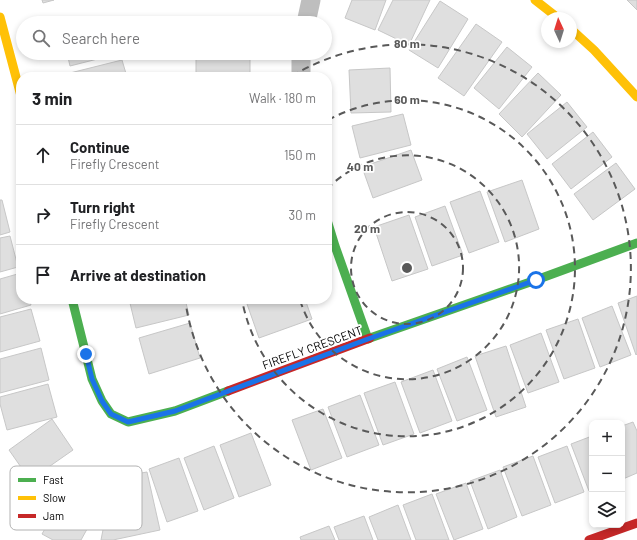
<!DOCTYPE html>
<html lang="en">
<head>
<meta charset="utf-8">
<style>
  body { margin:0; font-family:Barlow,sans-serif; background:#f2f2f2; color:#202124 }
  .controls { position:absolute; right:12px; bottom:12px; display:grid; overflow:hidden; border-radius:8px; box-shadow:0 2px 6px #0003 }
  .controls button { width:36px; height:36px; display:grid; place-items:center; padding:0; border:0; border-bottom:1px solid #e0e0e0; background:#fff; color:#202124; font:20px sans-serif }
  .compass { position:absolute; left:541px; top:12px; width:36px; height:36px; border-radius:50%; background:#fff; box-shadow:0 2px 6px #0003; rotate:356deg }
  .stop { position:absolute; width:12px; height:12px; margin:-9px; border:3px solid #1a73e8; border-radius:50%; background:#fff }
  .stop.end { background:#1a73e8; border-color:#fff; box-shadow:0 1px 4px #0008 }
  .list { margin:0; padding:0; list-style:none }
  h2 { display:flex; justify-content:space-between; align-items:center; height:52px; margin:0; padding:0 16px; font-size:17px }
  h2 small { font-size:13px; font-weight:400; color:#757577 }
  .list li { display:grid; grid-template-columns:26px 1fr auto; gap:12px; align-items:center; box-sizing:border-box; height:60px; padding:0 16px; border-top:1px solid #e0e0e0 }
  .list b { display:block; font-size:15px; white-space:nowrap }
  .list p { margin:0; font-size:13px; white-space:nowrap; color:#757577 }
  .list em { font-size:13px; font-style:normal; color:#757577 }
  .icon { flex:none; width:22px; height:22px; fill:none; stroke:currentColor; stroke-width:2; stroke-linecap:round; stroke-linejoin:round }
  .map { position:relative; flex:none; width:637px; height:540px; overflow:hidden }
  .search { position:absolute; background:#fff; box-shadow:0 2px 6px #0003; left:16px; top:16px; width:316px; height:44px; display:flex; align-items:center; gap:10px; box-sizing:border-box; padding:0 14px; border-radius:22px; color:#757577; font-size:15px }
  .panel { position:absolute; background:#fff; box-shadow:0 2px 6px #0003; left:16px; top:72px; width:316px; height:232px; border-radius:16px }
  .map>svg:first-child { display:block }
  .building { fill:#dfdfdf; stroke:#c7c7c7 }
  .lines { fill:none; stroke-linecap:round; stroke-linejoin:round }
  .street { stroke:#bebebe; stroke-width:19 }
  .fast { stroke:#4caf50; stroke-width:9 }
  .slow { stroke:#ffc107; stroke-width:9 }
  .jam { stroke:#c62828; stroke-width:9 }
  .route { stroke:#1a73e8; stroke-width:5 }
  .ring { fill:none; stroke:#595959; stroke-width:2; stroke-dasharray:7 5 }
  .labels { text-anchor:middle; dominant-baseline:central; stroke-width:3.5; stroke-linejoin:round; paint-order:stroke }
  .street-label { font-size:12px; fill:#000; stroke:#fff }
  .key { fill:#fff; stroke:#b2b2b2; stroke-width:1 }
  .key-label { font-size:11px; fill:#000 }
  .centre { fill:#595959; stroke:#fff; stroke-width:2 }
  .ring-label { font-size:12px; text-anchor:middle; font-weight:bold; fill:#595959; stroke:#fff; stroke-width:3.5; stroke-linejoin:round; paint-order:stroke }
</style>
</head>
<body>
<div class="map">
<svg width="637" height="540" viewBox="0 0 637 540">
  <rect width="100%" height="100%" fill="#fff"/>
  <!-- building -->
  <g class="building">
    <polygon points="42,0 54,0 43,3"/>
    <polygon points="352,0 386,0 375,30 345,18"/>
    <polygon points="393,0 430,0 409,45 378,30"/>
    <polygon points="627,0 637,0 637,10"/>
    <polygon points="440,1 468,19 438,68 409,50"/>
    <polygon points="197,17 252,20 252,23 197,23"/>
    <polygon points="476,24 502,42 464,96 438,78"/>
    <polygon points="507,47 532,67 499,109 474,88"/>
    <polygon points="67,53 121,53 70,66"/>
    <rect x="196" y="58" width="54" height="19"/>
    <polygon points="122,60 127,77 71,77 70,73"/>
    <polygon points="390,68 391,112 351,113 349,70"/>
    <polygon points="538,73 561,95 522,137 499,114"/>
    <polygon points="567,102 587,127 547,159 527,134"/>
    <polygon points="403,114 411,145 360,158 352,126"/>
    <polygon points="593,132 612,157 571,189 552,164"/>
    <polygon points="411,150 422,180 373,198 362,167"/>
    <polygon points="616,163 635,189 593,220 574,194"/>
    <polygon points="522,180 539,229 505,242 487,192"/>
    <polygon points="480,191 499,242 469,253 450,202"/>
    <polygon points="0,200 2,200 10,232 0,235"/>
    <polygon points="445,206 463,255 432,266 415,217"/>
    <polygon points="409,215 428,269 392,281 374,227"/>
    <polygon points="10,236 18,267 0,272 0,238"/>
    <polygon points="21,273 21,299 29,299 31,305 0,314 0,279"/>
    <polygon points="637,296 637,354 636,355 618,303"/>
    <polygon points="129,299 185,299 189,315 136,328"/>
    <polygon points="260,299 305,299 312,319 259,338 247,304"/>
    <polygon points="612,306 631,355 600,367 582,318"/>
    <polygon points="31,309 40,341 0,352 0,317"/>
    <polygon points="578,319 595,368 564,379 546,330"/>
    <polygon points="190,323 200,358 149,374 139,338"/>
    <polygon points="541,333 559,382 528,393 510,345"/>
    <polygon points="506,346 526,407 496,417 475,356"/>
    <polygon points="41,348 49,380 0,393 0,359"/>
    <polygon points="467,357 487,410 457,421 437,369"/>
    <polygon points="433,370 452,421 420,433 401,382"/>
    <polygon points="395,382 414,434 383,445 364,393"/>
    <polygon points="48,384 57,417 7,430 0,404 0,397"/>
    <polygon points="360,395 379,445 347,457 328,407"/>
    <polygon points="323,409 342,458 311,470 292,420"/>
    <polygon points="52,419 73,450 30,480 9,450"/>
    <polygon points="633,422 637,431 637,473 623,479 622,476 622,426"/>
    <polygon points="251,433 271,485 239,497 220,445"/>
    <polygon points="592,436 592,490 589,491 571,444"/>
    <polygon points="214,446 234,498 204,510 184,458"/>
    <polygon points="567,446 584,492 555,503 538,457"/>
    <polygon points="533,456 551,505 522,516 503,467"/>
    <polygon points="179,458 198,511 167,522 149,469"/>
    <polygon points="79,468 111,486 81,540 53,540 42,534"/>
    <polygon points="500,470 517,517 488,529 470,481"/>
    <polygon points="147,472 160,530 113,540 101,540 113,478"/>
    <polygon points="466,483 483,529 454,540 436,494"/>
    <polygon points="432,494 449,540 416,540 403,505"/>
    <polygon points="398,505 411,540 378,540 369,517"/>
    <polygon points="364,516 373,540 339,540 334,527"/>
    <polygon points="329,526 335,540 301,540 300,537"/>
  </g>
  <g class="lines">
    <!-- street -->
    <g class="street">
      <polyline points="306,23 311,0"/>
      <polyline points="301,77 301,53"/>
    </g>
    <!-- fast -->
    <g class="fast">
      <polyline points="327,220 335,246 368,339"/>
      <polyline points="72,299 92,379 102,401 111,414 128,422 175,411 228,391"/>
      <polyline points="370,338 536,280 637,243"/>
    </g>
    <!-- slow -->
    <g class="slow">
      <polyline points="535,0 558,18"/>
      <polyline points="0,17 21,96"/>
      <polyline points="571,29 594,50 637,97"/>
    </g>
    <!-- jam -->
    <g class="jam">
      <polyline points="228,391 370,338"/>
      <polyline points="589,540 637,523"/>
    </g>
  </g>
  <g class="lines">
    <!-- route -->
    <polyline class="route" points="86,354 92,379 102,401 111,414 128,422 175,411 368,339 536,280"/>
  </g>
  <!-- distance rings -->
  <g class="ring">
    <circle cx="407" cy="268" r="56"/>
    <path d="M327 189A112 112 0 1 1 300 300"/>
    <path d="M328 120A168 168 0 1 1 242 300"/>
    <path d="M292 76A224 224 0 1 1 185 299"/>
  </g>
  <g class="labels">
    <!-- street labels -->
    <g class="street-label">
      <text transform="translate(312 347) rotate(-20)">FIREFLY CRESCENT</text>
    </g>
  </g>
  <!-- legend -->
  <rect x="10" y="466" width="132" height="64" rx="6" class="key"/>
  <rect x="18" y="478" width="18" height="4" fill="#4caf50"/>
  <rect x="18" y="496" width="18" height="4" fill="#ffc107"/>
  <rect x="18" y="514" width="18" height="4" fill="#c62828"/>
  <g class="key-label">
    <text x="43" y="484">Fast</text>
    <text x="43" y="502">Slow</text>
    <text x="43" y="520">Jam</text>
  </g>
  <circle cx="407" cy="268" r="6" class="centre"/>
  <g class="ring-label">
    <text x="407" y="48">80 m</text>
    <text x="407" y="104">60 m</text>
    <text x="360" y="171">40 m</text>
    <text x="367" y="233">20 m</text>
  </g>
</svg>
<div class="controls">
<button>+</button>
<button>−</button>
<button><svg class="icon" aria-label="layers" viewBox="0 0 24 24"><path d="M12 4l9 5-9 5-9-5zM3 14l9 5 9-5"/></svg></button>
</div>
<svg class="compass" viewBox="-18 -18 36 36"><path d="M0-13l5 13h-10z" fill="#e53935"/><path d="M0 13l5-13h-10z" fill="#757577"/></svg>
<div class="stop" style="left:536px;top:280px"></div>
<div class="stop end" style="left:86px;top:354px"></div>
<div class="search"><svg class="icon" aria-label="search" viewBox="0 0 24 24"><circle cx="10" cy="10" r="6"/><path d="M15 15l6 6"/></svg>Search here</div>
<section class="panel">
<h2>3 min<small>Walk · 180 m</small></h2>
<ul class="list">
<li><svg class="icon" aria-label="ahead" viewBox="0 0 24 24"><path d="M12 20V5M6 11l6-6 6 6"/></svg><div><b>Continue</b><p>Firefly Crescent</p></div><em>150 m</em></li>
<li><svg class="icon" aria-label="right" viewBox="0 0 24 24"><path d="M7 20v-9h11M14 6l5 5-5 5"/></svg><div><b>Turn right</b><p>Firefly Crescent</p></div><em>30 m</em></li>
<li><svg class="icon" aria-label="arrive" viewBox="0 0 24 24"><path d="M6 21V4h12l-3 4 3 4H6"/></svg><div><b>Arrive at destination</b></div></li>
</ul>
</section>
</div>
</body>
</html>
